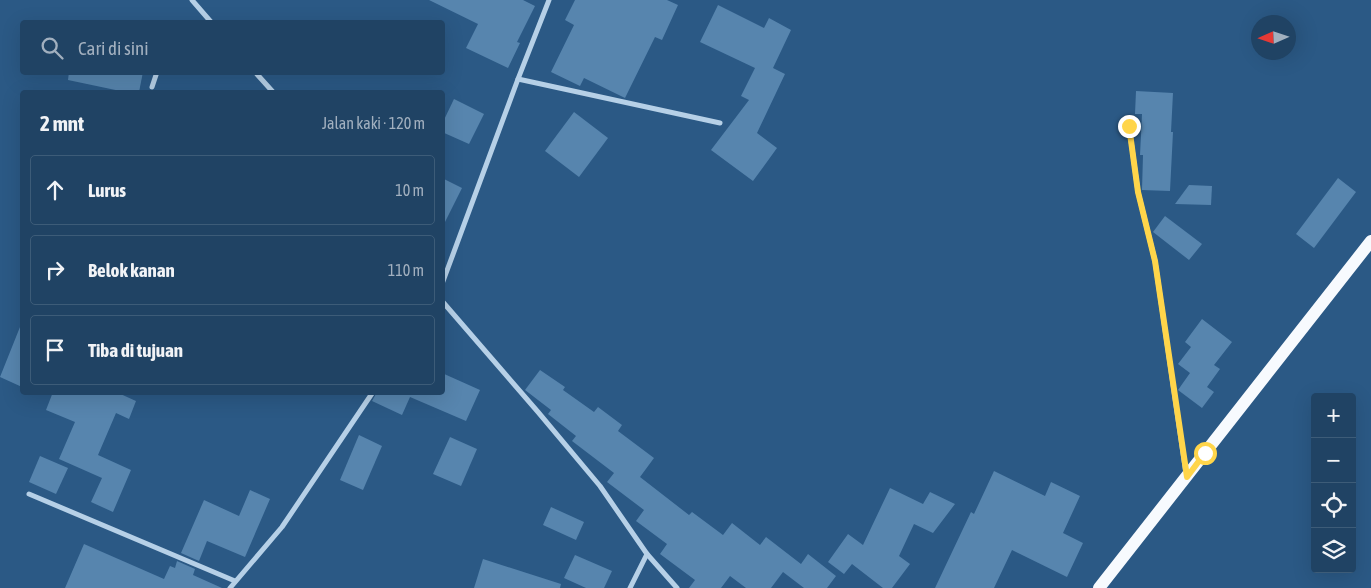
<!DOCTYPE html>
<html lang="id">
<head>
<meta charset="utf-8">
<style>
  body { margin:0; font-family:"Asap Condensed",sans-serif; background:#2d4e6d; color:#f1f3f6 }
  .controls { position:absolute; right:15px; bottom:15px; display:grid; overflow:hidden; border-radius:5px; box-shadow:0 5px 20px #0002 }
  .controls button { width:45px; height:45px; display:grid; place-items:center; padding:0; border:0; border-bottom:1px solid #3d5c78; background:#204364; color:#f1f3f6; font:25px sans-serif }
  .compass { position:absolute; left:1251px; top:15px; width:45px; height:45px; border-radius:50%; background:#204364; box-shadow:0 5px 20px #0002; rotate:267deg }
  .stop { position:absolute; width:15px; height:15px; margin:-11px; border:4px solid #ffd54a; border-radius:50%; background:#fff }
  .stop.end { background:#ffd54a; border-color:#fff; box-shadow:0 1px 5px #0008 }
  .list { margin:0; padding:0; list-style:none }
  h2 { display:flex; justify-content:space-between; align-items:center; height:65px; margin:0; padding:0 20px; font-size:21px }
  h2 small { font-size:16px; font-weight:400; color:#a2b0bf }
  .list li { display:grid; grid-template-columns:32px 1fr auto; gap:15px; align-items:center; box-sizing:border-box; height:70px; margin:0 10px 10px; padding:0 10px; border:1px solid #3d5c78; border-radius:5px }
  .list b { display:block; font-size:19px; white-space:nowrap }
  .list em { font-size:16px; font-style:normal; color:#a2b0bf }
  .icon { flex:none; width:28px; height:28px; fill:none; stroke:currentColor; stroke-width:2; stroke-linecap:round; stroke-linejoin:round }
  .map { position:relative; flex:none; width:1371px; height:588px; overflow:hidden }
  .search { position:absolute; background:#204364; box-shadow:0 5px 20px #0002; left:20px; top:20px; width:425px; height:55px; display:flex; align-items:center; gap:12px; box-sizing:border-box; padding:0 18px; border-radius:5px; color:#a2b0bf; font-size:19px }
  .panel { position:absolute; background:#204364; box-shadow:0 5px 20px #0002; left:20px; top:90px; width:425px; height:305px; border-radius:5px }
  .map>svg:first-child { display:block }
  .building { fill:#5785ae }
  .lines { fill:none; stroke-linecap:round; stroke-linejoin:round }
  .minor { stroke:#b6d0e7; stroke-width:5 }
  .primary { stroke:#f7fafe; stroke-width:12 }
  .route { stroke:#ffd54a; stroke-width:6 }
</style>
</head>
<body>
<div class="map">
<svg width="1371" height="588" viewBox="0 0 1371 588">
  <rect width="100%" height="100%" fill="#2b5985"/>
  <!-- building -->
  <g class="building">
    <polygon points="429,0 523,0 535,6 517,42 520,43 508,68 466,48 478,24"/>
    <polygon points="575,0 667,0 678,5 662,40 655,37 625,98 584,78 580,86 551,72 574,25 565,20"/>
    <polygon points="718,5 764,28 769,18 791,30 773,68 785,74 757,133 777,148 753,181 711,150 749,100 741,96 755,68 700,42"/>
    <polygon points="69,72 143,72 139,92 125,92 68,80"/>
    <polygon points="1136,91 1173,93 1171,132 1173,132 1170,191 1142,190 1143,155 1140,155 1142,114 1135,114"/>
    <polygon points="454,99 484,114 469,144 442,132 442,124"/>
    <polygon points="574,112 608,138 579,177 545,151"/>
    <polygon points="442,178 462,188 442,228"/>
    <polygon points="1338,178 1356,192 1314,248 1296,234"/>
    <polygon points="1189,185 1212,186 1211,205 1175,204"/>
    <polygon points="1165,216 1202,244 1189,260 1153,232"/>
    <polygon points="1202,319 1232,342 1214,365 1220,369 1207,387 1214,392 1202,408 1178,390 1190,373 1178,364 1191,347 1185,342"/>
    <polygon points="22,322 22,387 0,377"/>
    <polygon points="540,370 565,387 563,390 594,412 598,407 622,425 618,431 654,458 640,477 689,515 692,512 723,535 732,523 760,545 766,537 801,564 808,554 836,576 827,588 804,588 783,572 771,588 746,588 730,576 721,588 689,588 695,580 660,554 667,544 636,521 644,510 607,482 614,473 572,441 576,436 548,414 551,410 525,390"/>
    <polygon points="442,373 480,390 466,421 410,397 402,415 372,401 377,392 442,392"/>
    <polygon points="53,392 116,392 136,401 129,419 116,413 98,455 131,470 113,512 91,502 102,478 59,459 75,422 46,410"/>
    <polygon points="359,435 382,446 363,490 340,480"/>
    <polygon points="450,437 477,449 461,486 433,474"/>
    <polygon points="40,456 68,468 56,494 29,482"/>
    <polygon points="994,471 1045,496 1051,482 1080,496 1063,533 1083,543 1067,577 1012,550 994,588 935,588 971,512 974,514"/>
    <polygon points="890,488 923,504 930,492 955,504 933,533 914,524 899,556 910,564 892,588 883,588 852,564 844,574 828,562 848,534 863,545"/>
    <polygon points="250,490 270,499 245,557 207,541 199,561 181,553 204,500 239,516"/>
    <polygon points="551,507 584,522 576,540 543,525"/>
    <polygon points="84,544 164,579 170,566 175,568 177,561 195,569 193,575 222,588 65,588"/>
    <polygon points="575,555 612,571 604,588 586,588 564,578"/>
    <polygon points="483,559 561,584 560,588 474,588"/>
  </g>
  <g class="lines">
    <!-- minor -->
    <g class="minor">
      <polyline points="192,0 211,22"/>
      <polyline points="255,72 273,92"/>
      <polyline points="518,79 720,123"/>
      <polyline points="152,87 157,72"/>
      <polyline points="1129,126 1138,192 1155,261 1186,474"/>
      <polyline points="442,284 518,79 549,0"/>
      <polyline points="442,301 538,412 600,486 647,554 630,588"/>
      <polyline points="29,494 235,581"/>
      <polyline points="647,554 677,588"/>
      <polyline points="230,588 282,527 373,392"/>
    </g>
    <!-- primary -->
    <polyline class="primary" points="1099,588 1371,241"/>
  </g>
  <g class="lines">
    <!-- route -->
    <polyline class="route" points="1129,126 1138,192 1155,261 1187,477 1205,453"/>
  </g>
</svg>
<div class="controls">
<button>+</button>
<button>−</button>
<button><svg class="icon" aria-label="locate" viewBox="0 0 24 24"><circle cx="12" cy="12" r="6"/><path d="M12 2v4M12 18v4M2 12h4M18 12h4"/></svg></button>
<button><svg class="icon" aria-label="layers" viewBox="0 0 24 24"><path d="M12 4l9 5-9 5-9-5zM3 14l9 5 9-5"/></svg></button>
</div>
<svg class="compass" viewBox="-18 -18 36 36"><path d="M0-13l5 13h-10z" fill="#e53935"/><path d="M0 13l5-13h-10z" fill="#a2b0bf"/></svg>
<div class="stop" style="left:1205px;top:453px"></div>
<div class="stop end" style="left:1129px;top:126px"></div>
<div class="search"><svg class="icon" aria-label="search" viewBox="0 0 24 24"><circle cx="10" cy="10" r="6"/><path d="M15 15l6 6"/></svg>Cari di sini</div>
<section class="panel">
<h2>2 mnt<small>Jalan kaki · 120 m</small></h2>
<ul class="list">
<li><svg class="icon" aria-label="ahead" viewBox="0 0 24 24"><path d="M12 20V5M6 11l6-6 6 6"/></svg><div><b>Lurus</b></div><em>10 m</em></li>
<li><svg class="icon" aria-label="right" viewBox="0 0 24 24"><path d="M7 20v-9h11M14 6l5 5-5 5"/></svg><div><b>Belok kanan</b></div><em>110 m</em></li>
<li><svg class="icon" aria-label="arrive" viewBox="0 0 24 24"><path d="M6 21V4h12l-3 4 3 4H6"/></svg><div><b>Tiba di tujuan</b></div></li>
</ul>
</section>
</div>
</body>
</html>
